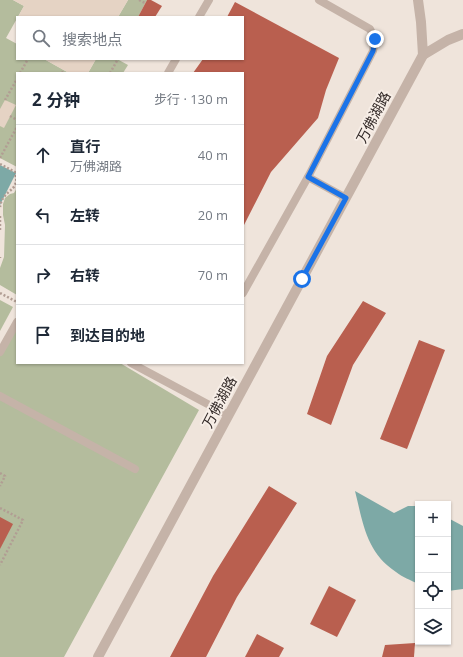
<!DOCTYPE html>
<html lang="zh">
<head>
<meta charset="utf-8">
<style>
  body { margin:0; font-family:"Open Sans","Noto Sans SC",sans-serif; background:#f6f6f7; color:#1f2937 }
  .controls { position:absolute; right:12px; bottom:12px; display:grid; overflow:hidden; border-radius:0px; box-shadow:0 1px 3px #0004 }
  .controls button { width:36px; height:36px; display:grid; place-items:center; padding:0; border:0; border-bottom:1px solid #e0e1e3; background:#fff; color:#1f2937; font:20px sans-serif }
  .stop { position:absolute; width:12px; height:12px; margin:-9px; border:3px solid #1a73e8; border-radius:50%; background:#fff }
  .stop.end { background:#1a73e8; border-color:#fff; box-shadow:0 1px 4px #0008 }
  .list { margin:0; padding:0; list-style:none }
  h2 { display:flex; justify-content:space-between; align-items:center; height:52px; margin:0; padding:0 16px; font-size:17px }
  h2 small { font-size:13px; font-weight:400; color:#747a83 }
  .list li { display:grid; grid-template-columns:26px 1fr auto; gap:12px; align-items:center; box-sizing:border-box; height:60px; padding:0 16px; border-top:1px solid #e0e1e3 }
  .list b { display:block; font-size:15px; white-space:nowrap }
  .list p { margin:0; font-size:13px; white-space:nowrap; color:#747a83 }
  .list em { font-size:13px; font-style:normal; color:#747a83 }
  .icon { flex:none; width:22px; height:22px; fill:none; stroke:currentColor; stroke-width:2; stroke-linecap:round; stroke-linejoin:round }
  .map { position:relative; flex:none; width:463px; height:657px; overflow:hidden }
  .search { position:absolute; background:#fff; box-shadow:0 1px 3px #0004; left:16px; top:16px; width:228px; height:44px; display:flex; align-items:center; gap:10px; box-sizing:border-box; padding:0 14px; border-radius:0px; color:#747a83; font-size:15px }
  .panel { position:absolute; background:#fff; box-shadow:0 1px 3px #0004; left:16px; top:72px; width:228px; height:292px; border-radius:0px }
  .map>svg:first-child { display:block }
  .green { fill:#b4bc9d }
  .plaza { fill:#e5d3c4 }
  .water { fill:#7da9a6 }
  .building { fill:#b95f4f }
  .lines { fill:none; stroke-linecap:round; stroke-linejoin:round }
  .path { stroke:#b19d93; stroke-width:2.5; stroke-dasharray:2 2; stroke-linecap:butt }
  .service { stroke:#c5b3a8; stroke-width:8 }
  .tertiary { stroke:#c5b3a8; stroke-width:10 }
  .route { stroke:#1a73e8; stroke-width:5 }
  .labels { text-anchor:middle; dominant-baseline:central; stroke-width:4; stroke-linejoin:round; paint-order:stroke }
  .street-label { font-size:14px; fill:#332a28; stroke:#f7eee7 }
</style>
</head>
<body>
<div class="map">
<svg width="463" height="657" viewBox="0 0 463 657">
  <rect width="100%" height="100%" fill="#efe4db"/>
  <!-- green -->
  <g class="green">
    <polygon points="0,0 13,0 24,6 6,38 17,44 17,59 44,59 69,73 17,73 17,167 0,158"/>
    <polygon points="128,0 147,0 138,17 118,17"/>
    <polygon points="96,59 117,59 128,65 123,73 88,73"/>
    <polygon points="17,188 17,295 0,285 0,268 4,257 5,225 3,215 3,204 5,198 10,194 14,193"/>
    <polygon points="0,300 13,307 0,331"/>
    <polygon points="17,321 17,363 120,363 199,410 64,657 0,657 0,350"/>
  </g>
  <!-- plaza -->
  <g class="plaza">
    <polygon points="13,0 128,0 118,17 18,17 24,6"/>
    <polygon points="44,59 96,59 88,73 69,73"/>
    <polygon points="5,100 16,105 4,128 0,126 0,109"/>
  </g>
  <!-- water -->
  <g class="water">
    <polygon points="0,165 16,173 0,205"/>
    <path d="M355 491 394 513 408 506H418V584C411 580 402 577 396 572 366 552 363 523 355 491Z"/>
    <polygon points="448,518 463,526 463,589 448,591"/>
  </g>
  <!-- building -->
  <g class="building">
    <polygon points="147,0 151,0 162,6 155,17 138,17"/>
    <polygon points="235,2 339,58 326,90 318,118 271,172 243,227 243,73 193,73 203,59 243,59 243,17 227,17"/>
    <polygon points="363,301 386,313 353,365 331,425 307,414 327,356"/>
    <polygon points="419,340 445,350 407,449 380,439"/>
    <polygon points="269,486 297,503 237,597 206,657 170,657 213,576"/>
    <polygon points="0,517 13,524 0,549"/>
    <polygon points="329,586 356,600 337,637 310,624"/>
    <polygon points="257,634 284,648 279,657 245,657"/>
    <polygon points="415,643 414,657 382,657 385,645"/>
  </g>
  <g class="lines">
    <!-- path -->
    <g class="path">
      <polyline points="139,0 145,3"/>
      <polyline points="20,73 28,59"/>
      <polyline points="62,73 64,70"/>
      <polyline points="110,73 118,59"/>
      <polyline points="5,100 17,79"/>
      <polyline points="10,116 17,120"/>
      <polyline points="0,158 17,127"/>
      <path d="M0 164 15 172C15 175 17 179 16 182 14 192 2 192 0 207"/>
      <polyline points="0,216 0,231"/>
      <polyline points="0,257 0,258"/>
      <polyline points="0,293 17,302"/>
      <polyline points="0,473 5,476 0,486"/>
      <polyline points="0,508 23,520 0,565"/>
    </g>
    <!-- service -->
    <g class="service">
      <polyline points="199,17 209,0"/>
      <polyline points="168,73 176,59"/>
      <polyline points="308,177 346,198"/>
      <polyline points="243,293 308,177 373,51 375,39 370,29 319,0"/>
      <polyline points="0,352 17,322"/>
      <polyline points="131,363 228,415"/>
      <polyline points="0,396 135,469"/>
    </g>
    <!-- tertiary -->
    <g class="tertiary">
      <polyline points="418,0 421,22 423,55 448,40 463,34"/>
      <polyline points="98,657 423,55"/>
    </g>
  </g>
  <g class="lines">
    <!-- route -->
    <polyline class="route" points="302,279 346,198 308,177 373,51 375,39"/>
  </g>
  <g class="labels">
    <!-- street labels -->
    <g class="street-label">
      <text transform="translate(373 117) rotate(-62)">万佛湖路</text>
      <text transform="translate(219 402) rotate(-62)">万佛湖路</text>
    </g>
  </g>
</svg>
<div class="controls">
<button>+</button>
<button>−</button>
<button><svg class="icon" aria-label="locate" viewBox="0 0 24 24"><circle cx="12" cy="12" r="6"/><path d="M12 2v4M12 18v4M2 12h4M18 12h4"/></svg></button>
<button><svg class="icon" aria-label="layers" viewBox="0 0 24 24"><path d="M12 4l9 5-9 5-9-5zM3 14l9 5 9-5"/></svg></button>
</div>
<div class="stop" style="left:302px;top:279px"></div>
<div class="stop end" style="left:375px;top:39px"></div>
<div class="search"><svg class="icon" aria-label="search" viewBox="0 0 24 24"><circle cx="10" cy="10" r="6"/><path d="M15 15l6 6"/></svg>搜索地点</div>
<section class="panel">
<h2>2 分钟<small>步行 · 130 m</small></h2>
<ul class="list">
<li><svg class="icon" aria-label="ahead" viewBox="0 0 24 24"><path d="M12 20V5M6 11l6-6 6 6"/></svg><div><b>直行</b><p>万佛湖路</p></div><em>40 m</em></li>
<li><svg class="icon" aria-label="left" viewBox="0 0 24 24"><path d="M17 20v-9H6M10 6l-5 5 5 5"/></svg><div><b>左转</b></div><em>20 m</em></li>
<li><svg class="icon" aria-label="right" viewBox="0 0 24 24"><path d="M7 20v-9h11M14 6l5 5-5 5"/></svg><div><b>右转</b></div><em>70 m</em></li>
<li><svg class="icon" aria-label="arrive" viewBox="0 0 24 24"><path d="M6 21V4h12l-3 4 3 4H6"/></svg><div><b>到达目的地</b></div></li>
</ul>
</section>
</div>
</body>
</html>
